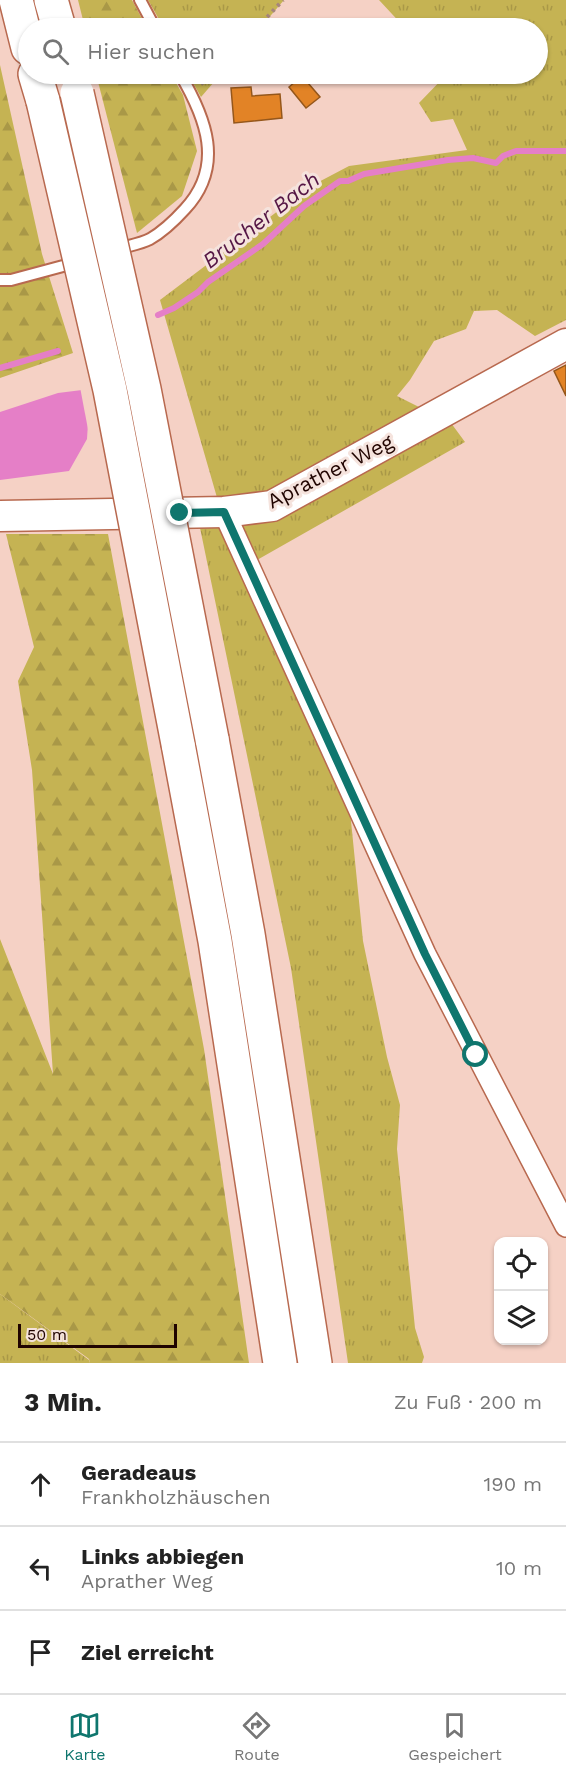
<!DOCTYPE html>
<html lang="de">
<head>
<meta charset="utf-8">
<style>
  body { margin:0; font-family:"Work Sans",sans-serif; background:#f2f2f2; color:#222 }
  .controls { position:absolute; right:18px; bottom:18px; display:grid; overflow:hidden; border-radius:12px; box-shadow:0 2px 4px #0004 }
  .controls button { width:54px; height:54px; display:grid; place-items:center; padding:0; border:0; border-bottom:2px solid #e0e0e0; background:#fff; color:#222; font:30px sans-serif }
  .scale { position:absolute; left:18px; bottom:15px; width:159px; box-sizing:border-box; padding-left:6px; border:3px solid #200400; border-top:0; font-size:16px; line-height:21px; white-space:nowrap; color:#200400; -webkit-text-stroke:4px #f5e3dd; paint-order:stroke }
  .stop { position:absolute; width:18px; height:18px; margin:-14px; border:4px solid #0f766e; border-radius:50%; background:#fff }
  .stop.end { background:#0f766e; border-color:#fff; box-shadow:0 2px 6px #0008 }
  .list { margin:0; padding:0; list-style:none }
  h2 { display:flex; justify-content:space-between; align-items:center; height:78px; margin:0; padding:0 24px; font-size:26px }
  h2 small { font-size:20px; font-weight:400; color:#767676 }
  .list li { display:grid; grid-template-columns:39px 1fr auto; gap:18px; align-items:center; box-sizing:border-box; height:84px; padding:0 24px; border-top:2px solid #e0e0e0 }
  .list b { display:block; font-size:22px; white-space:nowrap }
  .list p { margin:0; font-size:20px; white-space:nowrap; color:#767676 }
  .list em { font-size:20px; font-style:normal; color:#767676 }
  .icon { flex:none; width:33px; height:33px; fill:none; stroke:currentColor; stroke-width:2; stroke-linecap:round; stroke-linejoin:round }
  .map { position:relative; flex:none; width:566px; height:1363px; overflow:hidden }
  .search { position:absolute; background:#fff; box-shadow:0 2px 4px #0004; left:18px; right:18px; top:18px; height:66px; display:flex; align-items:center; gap:15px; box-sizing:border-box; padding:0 21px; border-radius:33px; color:#767676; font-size:22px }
  .sheet { height:330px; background:#fff }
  nav { display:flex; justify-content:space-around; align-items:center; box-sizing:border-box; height:84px; border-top:2px solid #e0e0e0; background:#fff; font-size:16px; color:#767676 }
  nav a { display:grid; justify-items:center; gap:3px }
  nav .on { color:#0f766e }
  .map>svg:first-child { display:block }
  .grass { fill:url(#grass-tufts) }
  .forest { fill:url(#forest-firs) }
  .water { fill:#e57fc7 }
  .pier { fill:#f5d1c5 }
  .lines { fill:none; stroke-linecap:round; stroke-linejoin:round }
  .stream { stroke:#e57fc7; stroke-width:6 }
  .building { fill:#e28326; stroke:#95571b; stroke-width:1.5 }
  .lane-casing { stroke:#b8694f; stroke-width:14 }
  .street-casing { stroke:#b8694f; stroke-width:24 }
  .secondary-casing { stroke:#b8694f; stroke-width:33 }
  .highway-casing { stroke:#b8694f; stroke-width:36 }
  .path { stroke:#a6857c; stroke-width:4; stroke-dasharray:3 4.5; stroke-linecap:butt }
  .lane { stroke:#fff; stroke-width:10 }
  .street { stroke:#fff; stroke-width:21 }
  .secondary { stroke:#fff; stroke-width:30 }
  .highway { stroke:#fff; stroke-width:33 }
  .highway-bridge-casing { stroke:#b8694f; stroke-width:36; stroke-linecap:butt }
  .highway-bridge { stroke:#fff; stroke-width:33 }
  .route { stroke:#0f766e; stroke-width:8 }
  .labels { text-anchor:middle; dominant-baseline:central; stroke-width:6; stroke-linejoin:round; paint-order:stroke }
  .street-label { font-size:21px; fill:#200400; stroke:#f5e3dd }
  .water-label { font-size:22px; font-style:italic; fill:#551645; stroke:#f5e3dd }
</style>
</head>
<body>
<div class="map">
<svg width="566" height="1363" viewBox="0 0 566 1363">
  <defs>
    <pattern id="grass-tufts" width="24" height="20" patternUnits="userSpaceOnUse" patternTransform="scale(1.5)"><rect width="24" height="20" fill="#c5b353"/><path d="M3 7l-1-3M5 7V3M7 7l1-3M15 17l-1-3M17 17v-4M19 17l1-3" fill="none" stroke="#a99847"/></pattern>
    <pattern id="forest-firs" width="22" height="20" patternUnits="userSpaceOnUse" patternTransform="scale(1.5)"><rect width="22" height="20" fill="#c5b353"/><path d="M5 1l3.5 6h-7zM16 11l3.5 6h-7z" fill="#a99847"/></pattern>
  </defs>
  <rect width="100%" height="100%" fill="#f5d1c5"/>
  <!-- grass -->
  <g class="grass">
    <polygon points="148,0 284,0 260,28 164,28"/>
    <polygon points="379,0 566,0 566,320 535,336 497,310 474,311 466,329 434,341 410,380 397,396 451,423 465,442 257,560 349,801 363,941 387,1057 400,1105 397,1149 415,1328 424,1357 422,1363 348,1363 291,968 199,523 218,501 160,300 311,186 349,166 467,150 453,119 431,122 419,103 447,74 538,74 538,28 405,28"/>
    <polygon points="188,74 221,74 201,97"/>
    <polygon points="0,1294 89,1360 90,1363 0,1363"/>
  </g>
  <!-- forest -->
  <g class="forest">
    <polygon points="78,0 132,0 147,28 85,28"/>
    <polygon points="0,65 42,254 73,353 0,378"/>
    <polygon points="96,74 171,74 183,95 197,151 182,196 137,233"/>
    <polygon points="6,534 108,534 204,1049 249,1363 90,1363 89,1359 0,1294 0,939 53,1074 32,770 18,681 34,647"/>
  </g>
  <!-- water -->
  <polygon class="water" points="82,390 88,423 87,439 69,471 0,480 0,412 58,393"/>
  <!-- pier -->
  <polygon class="pier" points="80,387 83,387 91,393 90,440"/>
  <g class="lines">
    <!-- stream -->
    <g class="stream">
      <polyline points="158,315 174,308 198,292 208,282 263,244 304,206 340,181 348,181 364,174 448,160 473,158 496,163 503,156 516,151 566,151"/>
      <polyline points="0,368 58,351"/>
    </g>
  </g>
  <!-- building -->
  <g class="building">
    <polygon points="302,76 320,97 306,108 289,87"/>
    <polygon points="251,87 252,96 280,94 282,118 234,123 231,88"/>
    <polygon points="566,365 566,396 554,371"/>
  </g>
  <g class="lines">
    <defs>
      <g id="lane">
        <polyline points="140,0 155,28"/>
        <path d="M115 250C127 246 140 244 150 239 164 231 175 220 185 209 225 166 206 118 180 74"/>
        <polyline points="0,280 11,280 78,262"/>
      </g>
      <polyline id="street" points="224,512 425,954 566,1226"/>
      <polyline id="secondary" points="0,516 224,512 272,506 566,344"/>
      <g id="highway">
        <polyline points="16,0 28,48"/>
        <polyline points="51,0 59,28"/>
        <polyline points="35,74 43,101"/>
        <polyline points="212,739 248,934 315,1363"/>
        <polyline points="178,744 215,941 280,1363"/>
      </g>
    </defs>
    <!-- lane casing -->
    <use href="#lane" class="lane-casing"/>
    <!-- street casing -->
    <use href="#street" class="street-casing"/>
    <!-- secondary casing -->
    <use href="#secondary" class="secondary-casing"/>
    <!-- highway casing -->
    <use href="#highway" class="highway-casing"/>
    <!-- path -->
    <g class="path">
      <polyline points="257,28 283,0"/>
      <polyline points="201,84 214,74"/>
    </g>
    <!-- lane -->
    <use href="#lane" class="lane"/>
    <!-- street -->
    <use href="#street" class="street"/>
    <!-- secondary -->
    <use href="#secondary" class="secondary"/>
    <!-- highway -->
    <use href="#highway" class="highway"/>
    <defs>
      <g id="highway-bridge">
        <polyline points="77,93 144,389 212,739"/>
        <polyline points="43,101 110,390 178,744"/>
      </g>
    </defs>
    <!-- highway-bridge casing -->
    <use href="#highway-bridge" class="highway-bridge-casing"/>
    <!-- highway-bridge -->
    <use href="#highway-bridge" class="highway-bridge"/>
  </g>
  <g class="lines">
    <!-- route -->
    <polyline class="route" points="180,513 224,512 425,954 476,1055"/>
  </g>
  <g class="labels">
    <!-- street labels -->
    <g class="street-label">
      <text transform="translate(330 471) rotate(-27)">Aprather Weg</text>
    </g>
    <!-- water labels -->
    <g class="water-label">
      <text transform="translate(261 220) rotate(-38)">Brucher Bach</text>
    </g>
  </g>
</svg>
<div class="controls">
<button><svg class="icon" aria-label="locate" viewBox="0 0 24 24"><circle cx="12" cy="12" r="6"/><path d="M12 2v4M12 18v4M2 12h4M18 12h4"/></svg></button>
<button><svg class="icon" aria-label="layers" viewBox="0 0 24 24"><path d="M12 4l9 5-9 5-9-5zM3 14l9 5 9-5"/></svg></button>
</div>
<div class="scale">50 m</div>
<div class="stop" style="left:476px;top:1055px"></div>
<div class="stop end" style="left:180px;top:513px"></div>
<div class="search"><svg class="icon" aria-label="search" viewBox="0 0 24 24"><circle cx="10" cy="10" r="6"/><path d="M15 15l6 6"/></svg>Hier suchen</div>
</div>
<section class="sheet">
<h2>3 Min.<small>Zu Fuß · 200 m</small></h2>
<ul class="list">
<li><svg class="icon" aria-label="ahead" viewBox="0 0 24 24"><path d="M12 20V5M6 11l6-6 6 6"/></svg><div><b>Geradeaus</b><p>Frankholzhäuschen</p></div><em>190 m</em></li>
<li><svg class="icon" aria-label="left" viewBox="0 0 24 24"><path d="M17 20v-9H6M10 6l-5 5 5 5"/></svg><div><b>Links abbiegen</b><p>Aprather Weg</p></div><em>10 m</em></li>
<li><svg class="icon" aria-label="arrive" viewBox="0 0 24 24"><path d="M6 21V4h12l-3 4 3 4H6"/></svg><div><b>Ziel erreicht</b></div></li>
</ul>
</section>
<nav>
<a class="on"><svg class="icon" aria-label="map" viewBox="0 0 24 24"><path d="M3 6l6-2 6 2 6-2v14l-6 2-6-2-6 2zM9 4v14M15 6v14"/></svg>Karte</a>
<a><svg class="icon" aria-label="directions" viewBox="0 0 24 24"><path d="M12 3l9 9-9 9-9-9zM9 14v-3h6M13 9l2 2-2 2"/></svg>Route</a>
<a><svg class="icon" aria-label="saved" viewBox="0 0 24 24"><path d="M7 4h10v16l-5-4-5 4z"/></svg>Gespeichert</a>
</nav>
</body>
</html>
